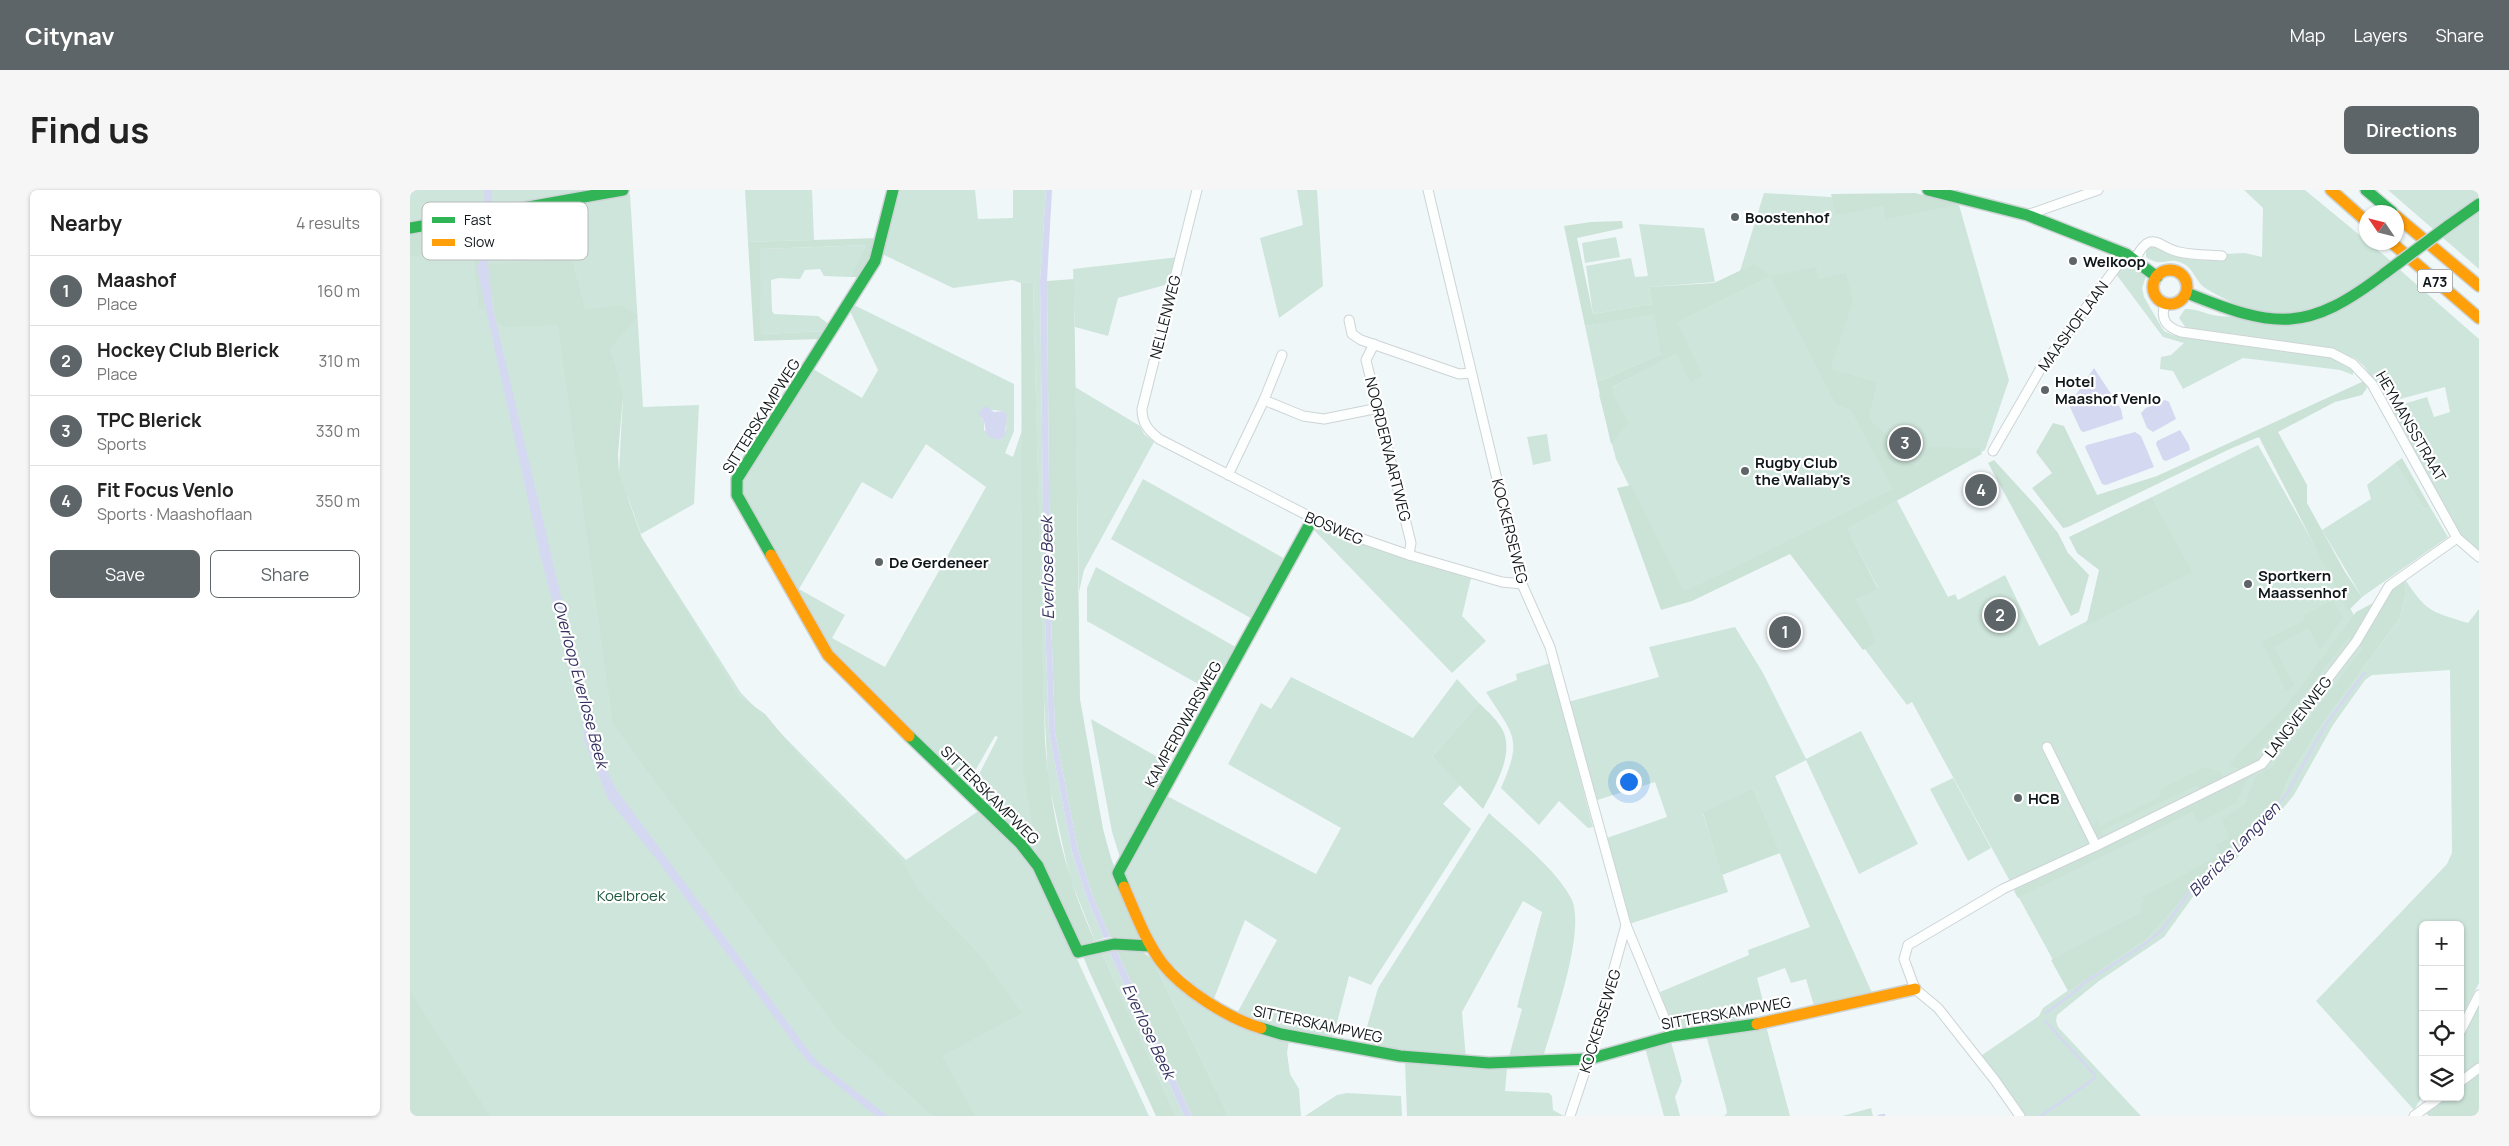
<!DOCTYPE html>
<html lang="en">
<head>
<meta charset="utf-8">
<style>
  body { margin:0; font-family:Manrope,sans-serif; background:#f6f6f6; color:#222 }
  .controls { position:absolute; right:15px; bottom:15px; display:grid; overflow:hidden; border-radius:8px; box-shadow:0 1px 4px #0004 }
  .controls button { width:45px; height:45px; display:grid; place-items:center; padding:0; border:0; border-bottom:1px solid #e0e0e0; background:#fff; color:#222; font:25px sans-serif }
  .compass { position:absolute; left:1949px; top:15px; width:45px; height:45px; border-radius:50%; background:#fff; box-shadow:0 1px 4px #0004; rotate:305deg }
  .you { position:absolute; left:1218px; top:591px; width:18px; height:18px; margin:-12px; border:4px solid #fff; border-radius:50%; background:#1a73e8; box-shadow:0 0 0 8px #1a73e833 }
  .badge { display:grid; place-items:center; width:32px; height:32px; border-radius:50%; background:#5e6568; color:#fff; font-size:16px; font-weight:700 }
  .pin { position:absolute; translate:-50% -50%; border:2px solid #fff; box-shadow:0 1px 5px #0006 }
  .list { margin:0; padding:0; list-style:none }
  h2 { display:flex; justify-content:space-between; align-items:center; height:65px; margin:0; padding:0 20px; font-size:21px }
  h2 small { font-size:16px; font-weight:400; color:#767676 }
  .list li { display:grid; grid-template-columns:32px 1fr auto; gap:15px; align-items:center; box-sizing:border-box; height:70px; padding:0 20px; border-top:1px solid #e0e0e0 }
  .list b { display:block; font-size:19px; white-space:nowrap }
  .list p { margin:0; font-size:16px; white-space:nowrap; color:#767676 }
  .list em { font-size:16px; font-style:normal; color:#767676 }
  .actions { display:flex; gap:10px; padding:15px 20px }
  .actions a { flex:1; padding:11px 0; border:1px solid #5e6568; border-radius:8px; text-align:center; font-size:18px; color:#5e6568 }
  .actions .main { background:#5e6568; color:#fff }
  .icon { flex:none; width:28px; height:28px; fill:none; stroke:currentColor; stroke-width:2; stroke-linecap:round; stroke-linejoin:round }
  .map { position:relative; flex:none; width:2069px; height:926px; overflow:hidden; border-radius:8px }
  header { display:flex; align-items:center; gap:30px; box-sizing:border-box; height:70px; padding:0 25px; background:#5e6568; color:#fff }
  header strong { font-size:24px }
  nav { display:flex; gap:28px; margin-inline-start:auto; font-size:18px }
  .intro { display:flex; align-items:center; justify-content:space-between; box-sizing:border-box; height:120px; padding:0 30px }
  h1 { margin:0; font-size:35px }
  .button { padding:12px 22px; border-radius:8px; background:#5e6568; color:#fff; font-size:18px; font-weight:700 }
  main { display:flex; gap:30px; padding:0 30px }
  aside { flex:1; background:#fff; border-radius:8px; box-shadow:0 1px 4px #0004 }
  .map>svg:first-child { display:block }
  .green { fill:#cee5db; fill-rule:evenodd }
  .forest { fill:#cbe2d7 }
  .water { fill:#d5d8f1 }
  .lines { fill:none; stroke-linecap:round; stroke-linejoin:round }
  .stream { stroke:#d5d8f1; stroke-width:2.5 }
  .street-casing { stroke:#cdd4d6; stroke-width:11 }
  .fast-casing { stroke:#cdd4d6; stroke-width:14 }
  .slow-casing { stroke:#cdd4d6; stroke-width:14 }
  .street { stroke:#fdfefe; stroke-width:9 }
  .fast { stroke:#30b455; stroke-width:11 }
  .slow { stroke:#ff9f0a; stroke-width:11 }
  .fast-bridge-casing { stroke:#cdd4d6; stroke-width:14; stroke-linecap:butt }
  .fast-bridge { stroke:#30b455; stroke-width:11 }
  .poi-dot { fill:#5e6568; stroke:#fff; stroke-width:2 }
  .labels { text-anchor:middle; dominant-baseline:central; stroke-width:4.5; stroke-linejoin:round; paint-order:stroke }
  .shield { fill:#fff; stroke:#585d5f; stroke-width:1 }
  .shield-label { font-size:14px; font-weight:bold; fill:#10171a }
  .poi-label { font-size:15px; font-weight:bold; fill:#10171a; stroke:#fff; text-anchor:start }
  .street-label { font-size:15px; fill:#10171a; stroke:#fff }
  .park-label { font-size:15px; fill:#1c583c; stroke:#fff }
  .water-label { font-size:16px; font-style:italic; fill:#343260; stroke:#fff }
  .key { fill:#fff; stroke:#b7b9ba; stroke-width:1 }
  .key-label { font-size:14px; fill:#10171a }
</style>
</head>
<body>
<header>
<strong>Citynav</strong>
<nav><a>Map</a><a>Layers</a><a>Share</a></nav>
</header>
<div class="intro"><h1>Find us</h1><a class="button">Directions</a></div>
<main>
<aside>
<h2>Nearby<small>4 results</small></h2>
<ul class="list">
<li><span class="badge">1</span><div><b>Maashof</b><p>Place</p></div><em>160 m</em></li>
<li><span class="badge">2</span><div><b>Hockey Club Blerick</b><p>Place</p></div><em>310 m</em></li>
<li><span class="badge">3</span><div><b>TPC Blerick</b><p>Sports</p></div><em>330 m</em></li>
<li><span class="badge">4</span><div><b>Fit Focus Venlo</b><p>Sports · Maashoflaan</p></div><em>350 m</em></li>
</ul>
<div class="actions"><a class="main">Save</a><a>Share</a></div>
</aside>
<div class="map">
<svg width="2069" height="926" viewBox="0 0 2069 926">
  <rect width="100%" height="100%" fill="#f0f7f9"/>
  <!-- green -->
  <g class="green">
    <path d="M0 0H195L89 16 88 27 220 4 233 217 289 215 284 314 231 344 217 305 225 337 331 503 496 670 570 620 604 652 627 682 739 926H0ZM213 205 209 282 205 271Z"/>
    <polygon points="335,0 402,0 404,50 338,52"/>
    <polygon points="490,0 565,0 568,29 603,28 603,0 636,0 630,91 631,165 634,399 639,543 662,662 676,706 694,748 685,751 660,688 638,590 633,490 623,92 611,93 603,90 543,98 472,64"/>
    <polygon points="887,0 907,0 913,96 869,128 850,48 893,35"/>
    <path d="M1834 0H1895L1981 71C1917 126 1870 144 1795 98 1785 91 1783 77 1772 73 1757 66 1754 79 1736 67V60L1741 55 1813 64 1835 63 1852 67 1853 18Z"/>
    <polygon points="1978,0 2069,0 2069,6 2023,39"/>
    <polygon points="1354,3 1549,15 1599,190 1575,260 1485,307 1538,407 1545,404 1548,410 1595,385 1629,456 1779,378 1742,307 1848,255 1962,457 1819,648 1812,664 1799,672 1749,716 1643,770 1502,512 1497,515 1454,458 1439,414 1468,398 1432,329 1274,408 1206,269 1189,205 1252,170 1251,164 1187,192 1175,136 1244,123 1330,81"/>
    <polygon points="2069,19 2069,79 2033,48"/>
    <polygon points="1229,34 1294,38 1305,92 1239,97 1242,114 1183,124 1176,76 1221,68 1225,87 1238,86"/>
    <polygon points="1206,47 1210,67 1175,73 1172,53"/>
    <polygon points="458,55 440,87 414,86 410,79 395,80 390,89 369,88 361,90 362,121 364,124 408,126 420,135 416,141 351,144 349,59"/>
    <polygon points="769,67 762,93 708,108 698,146 665,137 663,79"/>
    <polygon points="1724,75 1736,86 1732,98 1734,107 1749,133 1754,141 1763,145 1777,148 1924,167 1943,179 1943,185 1930,180 1833,168 1773,199 1763,181 1750,179 1751,167 1761,165 1774,153 1753,147 1706,84 1711,77"/>
    <path d="M1990 80 2069 149V363L2050 348 1980 218 2017 207 2024 227 2040 222 2035 197 1979 212 1954 176 1946 169 1925 160 1776 138 1769 128 1775 119C1787 118 1797 125 1809 126 1815 127 1822 126 1828 127 1836 128 1843 132 1851 133 1913 143 1941 109 1990 80Z"/>
    <path d="M444 115 604 194V241L595 263 603 267 612 240 613 414 628 669 564 605 562 598 588 547 585 546 560 590 555 591 442 484 427 468 412 447 329 299 334 286 403 179 452 208 468 180 440 121ZM581 220 593 221C597 232 599 241 590 250L574 240V231L571 228ZM516 254 576 297 475 477 422 448 435 425 389 399 452 292 482 309Z"/>
    <polygon points="665,197 730,236 734,244 744,252 674,380 669,402"/>
    <polygon points="1137,244 1141,271 1123,275 1117,247"/>
    <polygon points="1985,273 2014,319 2020,317 2038,347 1952,407 1912,340 1961,309 1957,295"/>
    <polygon points="733,289 877,370 844,430 701,349"/>
    <polygon points="904,336 929,347 1061,388 1052,426 1076,451 1042,483 903,339"/>
    <polygon points="686,377 829,459 804,503 677,431 677,398"/>
    <path d="M1994 388C2017 422 2019 421 2058 433L2069 419V793L2050 830V735H2013V905L2004 920 1906 811 2037 674 2042 663 2040 480 1962 485 1955 490 1923 535 1884 605 1875 616 1815 681 1785 704 1754 747 1689 791 1647 825 1646 831 1648 837 1731 926H1614L1572 865 1629 826 1633 818 1663 797 1737 749 1782 699 1808 679 1869 612 1880 586 1908 540 1990 428 1996 404Z"/>
    <path d="M1325 437 1353 483 1396 569 1451 541 1508 654 1449 684 1396 570 1365 586 1463 805 1405 819 1396 789 1381 793 1375 778 1347 788 1353 811 1327 824 1330 833C1316 835 1271 847 1263 835 1256 826 1254 812 1250 802L1339 765 1338 760 1400 737 1343 598 1293 624 1318 702 1219 734 1194 649 1257 627 1245 592 1184 611 1158 512 1249 487 1239 457Z"/>
    <path d="M1140 473 1183 637 1178 638 1149 611 1129 635 1091 598C1113 548 1104 546 1076 502L1107 490 1106 484Z"/>
    <polygon points="881,487 1003,548 1047,489 1069,513 1022,567 1050,595 1033,614 1061,639 961,795 939,786 922,852 886,844 826,825 867,750 835,730 803,811 751,765 736,738 716,688 715,683 757,606 906,684 931,638 818,574 851,513 861,519"/>
    <polygon points="681,529 765,577 712,674 702,642"/>
    <polygon points="1543,588 1581,658 1558,671 1520,599"/>
    <path d="M1079 623C1104 646 1146 679 1161 708 1177 739 1143 833 1133 867L1098 870 1112 819 1107 817 1132 722 1113 711 1052 822 1056 869 951 858 968 798Z"/>
    <polygon points="697,757 774,926 766,926 690,759"/>
    <polygon points="742,769 774,798 879,850 877,863 880,884 889,899 891,926 819,926"/>
    <polygon points="2069,814 2069,874 2050,888 2050,850"/>
    <polygon points="1356,836 1380,926 1314,926 1317,923 1316,917 1296,845"/>
    <polygon points="1261,852 1272,891 1265,907 1270,926 1254,926 1235,858"/>
    <polygon points="995,872 1059,878 1097,878 1095,901 1139,903 1142,906 1143,920 1154,926 997,926"/>
    <polygon points="937,903 991,906 992,926 895,926 927,905"/>
    <polygon points="1461,918 1463,926 1432,926"/>
  </g>
  <!-- forest -->
  <g class="forest">
    <polygon points="1505,3 1550,14 1476,29 1473,16 1426,25 1421,4"/>
    <polygon points="75,29 77,43 67,79 75,121 69,117 62,56 0,67 0,42"/>
    <polygon points="1212,31 1213,38 1167,48 1183,124 1242,114 1239,97 1304,93 1344,74 1361,86 1406,77 1409,89 1436,83 1443,111 1420,179 1467,192 1459,225 1463,233 1477,245 1479,249 1474,264 1492,272 1507,275 1513,269 1519,257 1569,258 1572,264 1437,338 1468,399 1446,410 1461,439 1465,454 1453,460 1380,364 1282,411 1251,420 1207,298 1221,295 1272,398 1276,401 1483,299 1441,220 1426,214 1360,86 1267,132 1293,186 1280,192 1266,163 1203,197 1202,203 1219,233 1201,254 1187,192 1251,164 1244,124 1175,136 1154,36 1181,32"/>
    <polygon points="469,48 461,69 450,87 440,87 457,55 350,59 351,144 416,141 412,149 344,151 338,52"/>
    <polygon points="162,69 175,120 211,115 228,126 200,158 213,205 208,265 209,284 232,348 328,505 355,524 397,575 493,672 510,703 570,765 612,823 532,866 565,926 523,926 428,840 203,534 148,135 95,137 86,130 78,74"/>
    <polygon points="664,89 670,509 693,639 701,668 731,750 700,747 682,704 668,660 645,542 640,399 637,91"/>
    <path d="M623 92 635 551C640 621 656 688 685 751L669 756 628 669 613 580 611 93Z"/>
    <polygon points="1954,191 1957,198 1952,205 1925,212 1868,242 1897,295 1897,313 1935,382 1952,407 1938,421 1849,247 1822,258 1658,337 1653,338 1622,298 1642,283 1626,262 1643,233 1654,236 1687,305 1747,286"/>
    <polygon points="1992,268 2020,317 2014,319 1985,273"/>
    <polygon points="1584,270 1627,317 1648,343 1658,363 1679,385 1669,422 1661,426 1578,273"/>
    <polygon points="1742,307 1782,382 1676,436 1689,380 1667,363 1659,347"/>
    <polygon points="1994,388 1996,404 1990,428 1908,540 1880,586 1869,612 1808,679 1782,699 1737,749 1658,801 1641,770 1732,722 1730,715 1735,711 1733,707 1811,664 1806,655 1819,648 1812,630 1835,614 1846,586 1862,577 1953,458 1949,454 1978,402"/>
    <polygon points="1923,410 1933,428 1910,460 1898,438 1864,457 1884,495 1876,501 1852,452 1895,430 1894,425"/>
    <polygon points="1963,413 1944,450 1939,447 1846,565 1852,570 1832,580 1820,576 1826,566 1876,516 1946,422"/>
    <path d="M1069 513C1077 521 1089 531 1094 543 1103 568 1084 598 1073 619L1022 567Z"/>
    <polygon points="1795,577 1811,582 1812,586 1809,591 1790,600 1787,595 1691,641 1694,647 1685,647 1681,639 1687,631 1690,636 1751,606 1749,600"/>
    <polygon points="1839,586 1827,612 1789,633 1782,622 1608,708 1604,701"/>
    <polygon points="1343,598 1370,663 1312,685 1293,623"/>
    <polygon points="704,755 725,756 742,769 819,926 782,926"/>
    <polygon points="690,759 766,926 746,926 680,783 673,766"/>
    <polygon points="0,801 76,920 81,926 0,926"/>
    <polygon points="2069,882 2069,926 2019,926 2016,923 2036,907 2050,907 2050,896"/>
  </g>
  <!-- water -->
  <g class="water">
    <polygon points="74,0 81,0 83,16 75,18"/>
    <polygon points="636,0 642,0 637,91 640,399 645,542 668,660 682,704 700,747 694,748 676,706 662,662 639,543 634,399 630,91"/>
    <polygon points="85,28 85,42 78,74 83,119 154,419 196,578 206,599 401,864 408,872 478,926 466,926 397,871 247,670 198,609 174,550 174,533 130,364 67,79 77,43 75,29"/>
    <polygon points="1684,178 1711,219 1713,229 1674,242 1671,241 1659,215"/>
    <polygon points="1755,210 1759,212 1766,229 1743,242 1737,238 1731,223 1736,218"/>
    <path d="M576 216 584 222 593 221 597 225 595 245 590 250 579 247C574 240 576 238 574 232 572 227 569 227 569 221Z"/>
    <polygon points="1770,240 1779,255 1780,260 1756,271 1753,270 1746,254 1747,251"/>
    <polygon points="1725,242 1731,246 1744,277 1696,295 1692,294 1675,257 1677,255"/>
    <polygon points="704,755 782,926 774,926 697,757"/>
  </g>
  <g class="lines">
    <!-- stream -->
    <g class="stream">
      <polyline points="1636,823 1662,804 1674,793 1731,757 1752,740 1782,699 1811,677 1865,619 1878,602 1916,534 1954,483"/>
      <polyline points="1469,926 1474,925"/>
      <polyline points="1631,926 1685,888 1684,884 1635,831"/>
    </g>
    <defs>
      <g id="street">
        <path d="M787 0 732 219C732 233 738 240 749 249L924 339 999 365 1092 392 1112 394"/>
        <polyline points="1018,0 1112,394 1140,457 1216,735 1262,846"/>
        <polyline points="1617,25 1688,0"/>
        <path d="M1725 69C1742 38 1747 57 1769 62 1782 65 1798 65 1812 66"/>
        <path d="M1755 114C1750 129 1756 137 1771 142L1922 163 1943 174 1962 194 2047 348 2069 367"/>
        <polyline points="939,130 942,144 951,150 1049,184 1061,183"/>
        <polyline points="964,154 956,170 1001,353 999,365"/>
        <polyline points="854,210 893,226 914,229 969,218"/>
        <polyline points="1583,261 1631,178 1716,64"/>
        <polyline points="818,285 854,210 872,165"/>
        <polyline points="1637,557 1686,656"/>
        <polyline points="2050,842 2069,805"/>
        <polyline points="2050,892 2069,878"/>
        <polyline points="1160,926 1179,869 1216,735"/>
        <polyline points="1610,926 1584,889 1528,818 1505,799 1494,769 1498,755 1593,699 1686,656 1852,574 1946,452 1979,396 2047,348"/>
        <polyline points="2004,926 2030,907"/>
      </g>
      <g id="fast">
        <polyline points="1518,0 1617,25 1716,64 1747,87"/>
        <polyline points="1956,0 1982,22"/>
        <polyline points="2038,36 2069,14"/>
        <polyline points="0,38 213,0"/>
        <path d="M1777 103C1866 139 1897 143 1975 83"/>
        <polyline points="361,365 327,305 327,289 465,71 483,0"/>
        <polyline points="499,546 610,653 628,676 668,762 704,754 740,756"/>
        <polyline points="714,697 708,683 902,330"/>
        <polyline points="851,838 871,844 990,866 1079,873 1179,869 1262,846 1347,834"/>
      </g>
      <g id="slow">
        <polyline points="1921,0 1956,31"/>
        <polyline points="1986,26 2069,96"/>
        <polyline points="1981,52 2069,128"/>
        <circle cx="1760" cy="97" r="17"/>
        <polyline points="361,365 418,465 499,546"/>
        <path d="M714 697C725 722 735 750 752 773 772 799 819 829 851 838"/>
        <polyline points="1347,834 1505,799"/>
      </g>
    </defs>
    <!-- street casing -->
    <use href="#street" class="street-casing"/>
    <!-- fast casing -->
    <use href="#fast" class="fast-casing"/>
    <!-- slow casing -->
    <use href="#slow" class="slow-casing"/>
    <!-- street -->
    <use href="#street" class="street"/>
    <!-- fast -->
    <use href="#fast" class="fast"/>
    <!-- slow -->
    <use href="#slow" class="slow"/>
    <defs>
      <polyline id="fast-bridge" points="1975,83 2038,36"/>
    </defs>
    <!-- fast-bridge casing -->
    <use href="#fast-bridge" class="fast-bridge-casing"/>
    <!-- fast-bridge -->
    <use href="#fast-bridge" class="fast-bridge"/>
  </g>
  <!-- markers -->
  <g class="poi-dot">
    <circle cx="1325" cy="27" r="5"/>
    <circle cx="1663" cy="71" r="5"/>
    <circle cx="1635" cy="200" r="5"/>
    <circle cx="1335" cy="281" r="5"/>
    <circle cx="469" cy="372" r="5"/>
    <circle cx="1838" cy="394" r="5"/>
    <circle cx="1608" cy="608" r="5"/>
  </g>
  <g class="labels">
    <!-- shield labels -->
    <rect class="shield" x="2007.5" y="79.5" width="35" height="23" rx="4"/>
    <g class="shield-label">
      <text x="2025" y="91">A73</text>
    </g>
    <!-- poi labels -->
    <g class="poi-label">
      <text x="1335" y="27">Boostenhof</text>
      <text x="1673" y="71">Welkoop</text>
      <text x="1645" y="191">Hotel<tspan x="1645" dy="17">Maashof Venlo</tspan></text>
      <text x="1345" y="272">Rugby Club<tspan x="1345" dy="17">the Wallaby's</tspan></text>
      <text x="479" y="372">De Gerdeneer</text>
      <text x="1848" y="385">Sportkern<tspan x="1848" dy="17">Maassenhof</tspan></text>
      <text x="1618" y="608">HCB</text>
    </g>
    <!-- street labels -->
    <g class="street-label">
      <text transform="translate(755 127) rotate(-76)">NELLENWEG</text>
      <text transform="translate(1663 136) rotate(-54)">MAASHOFLAAN</text>
      <text transform="translate(351 226) rotate(-58)">SITTERSKAMPWEG</text>
      <text transform="translate(2001 236) rotate(60)">HEYMANSSTRAAT</text>
      <text transform="translate(978 259) rotate(76)">NOORDERVAARTWEG</text>
      <text transform="translate(924 338) rotate(23)">BOSWEG</text>
      <text transform="translate(1100 341) rotate(76)">KOCKERSEWEG</text>
      <text transform="translate(1888 527) rotate(-52)">LANGVENWEG</text>
      <text transform="translate(773 534) rotate(-61)">KAMPERDWARSWEG</text>
      <text transform="translate(580 605) rotate(45)">SITTERSKAMPWEG</text>
      <text transform="translate(1316 823) rotate(-10)">SITTERSKAMPWEG</text>
      <text transform="translate(1190 831) rotate(-73)">KOCKERSEWEG</text>
      <text transform="translate(908 834) rotate(12)">SITTERSKAMPWEG</text>
    </g>
    <!-- park labels -->
    <g class="park-label">
      <text x="221" y="705">Koelbroek</text>
    </g>
    <!-- water labels -->
    <g class="water-label">
      <text transform="translate(637 378) rotate(-91)">Everlose Beek</text>
      <text transform="translate(171 494) rotate(75)">Overloop Everlose Beek</text>
      <text transform="translate(1824 659) rotate(-46)">Blericks Langven</text>
      <text transform="translate(739 841) rotate(65)">Everlose Beek</text>
    </g>
  </g>
  <!-- legend -->
  <rect x="12" y="12" width="166" height="58" rx="8" class="key"/>
  <rect x="22" y="27" width="23" height="6" fill="#30b455"/>
  <rect x="22" y="49" width="23" height="7" fill="#ff9f0a"/>
  <g class="key-label">
    <text x="54" y="35">Fast</text>
    <text x="54" y="57">Slow</text>
  </g>
</svg>
<div class="controls">
<button>+</button>
<button>−</button>
<button><svg class="icon" aria-label="locate" viewBox="0 0 24 24"><circle cx="12" cy="12" r="6"/><path d="M12 2v4M12 18v4M2 12h4M18 12h4"/></svg></button>
<button><svg class="icon" aria-label="layers" viewBox="0 0 24 24"><path d="M12 4l9 5-9 5-9-5zM3 14l9 5 9-5"/></svg></button>
</div>
<svg class="compass" viewBox="-18 -18 36 36"><path d="M0-13l5 13h-10z" fill="#e53935"/><path d="M0 13l5-13h-10z" fill="#767676"/></svg>
<div class="you"></div>
<div class="pin badge" style="left:1375px;top:442px">1</div>
<div class="pin badge" style="left:1590px;top:425px">2</div>
<div class="pin badge" style="left:1495px;top:253px">3</div>
<div class="pin badge" style="left:1571px;top:300px">4</div>
</div>
</main>
</body>
</html>
